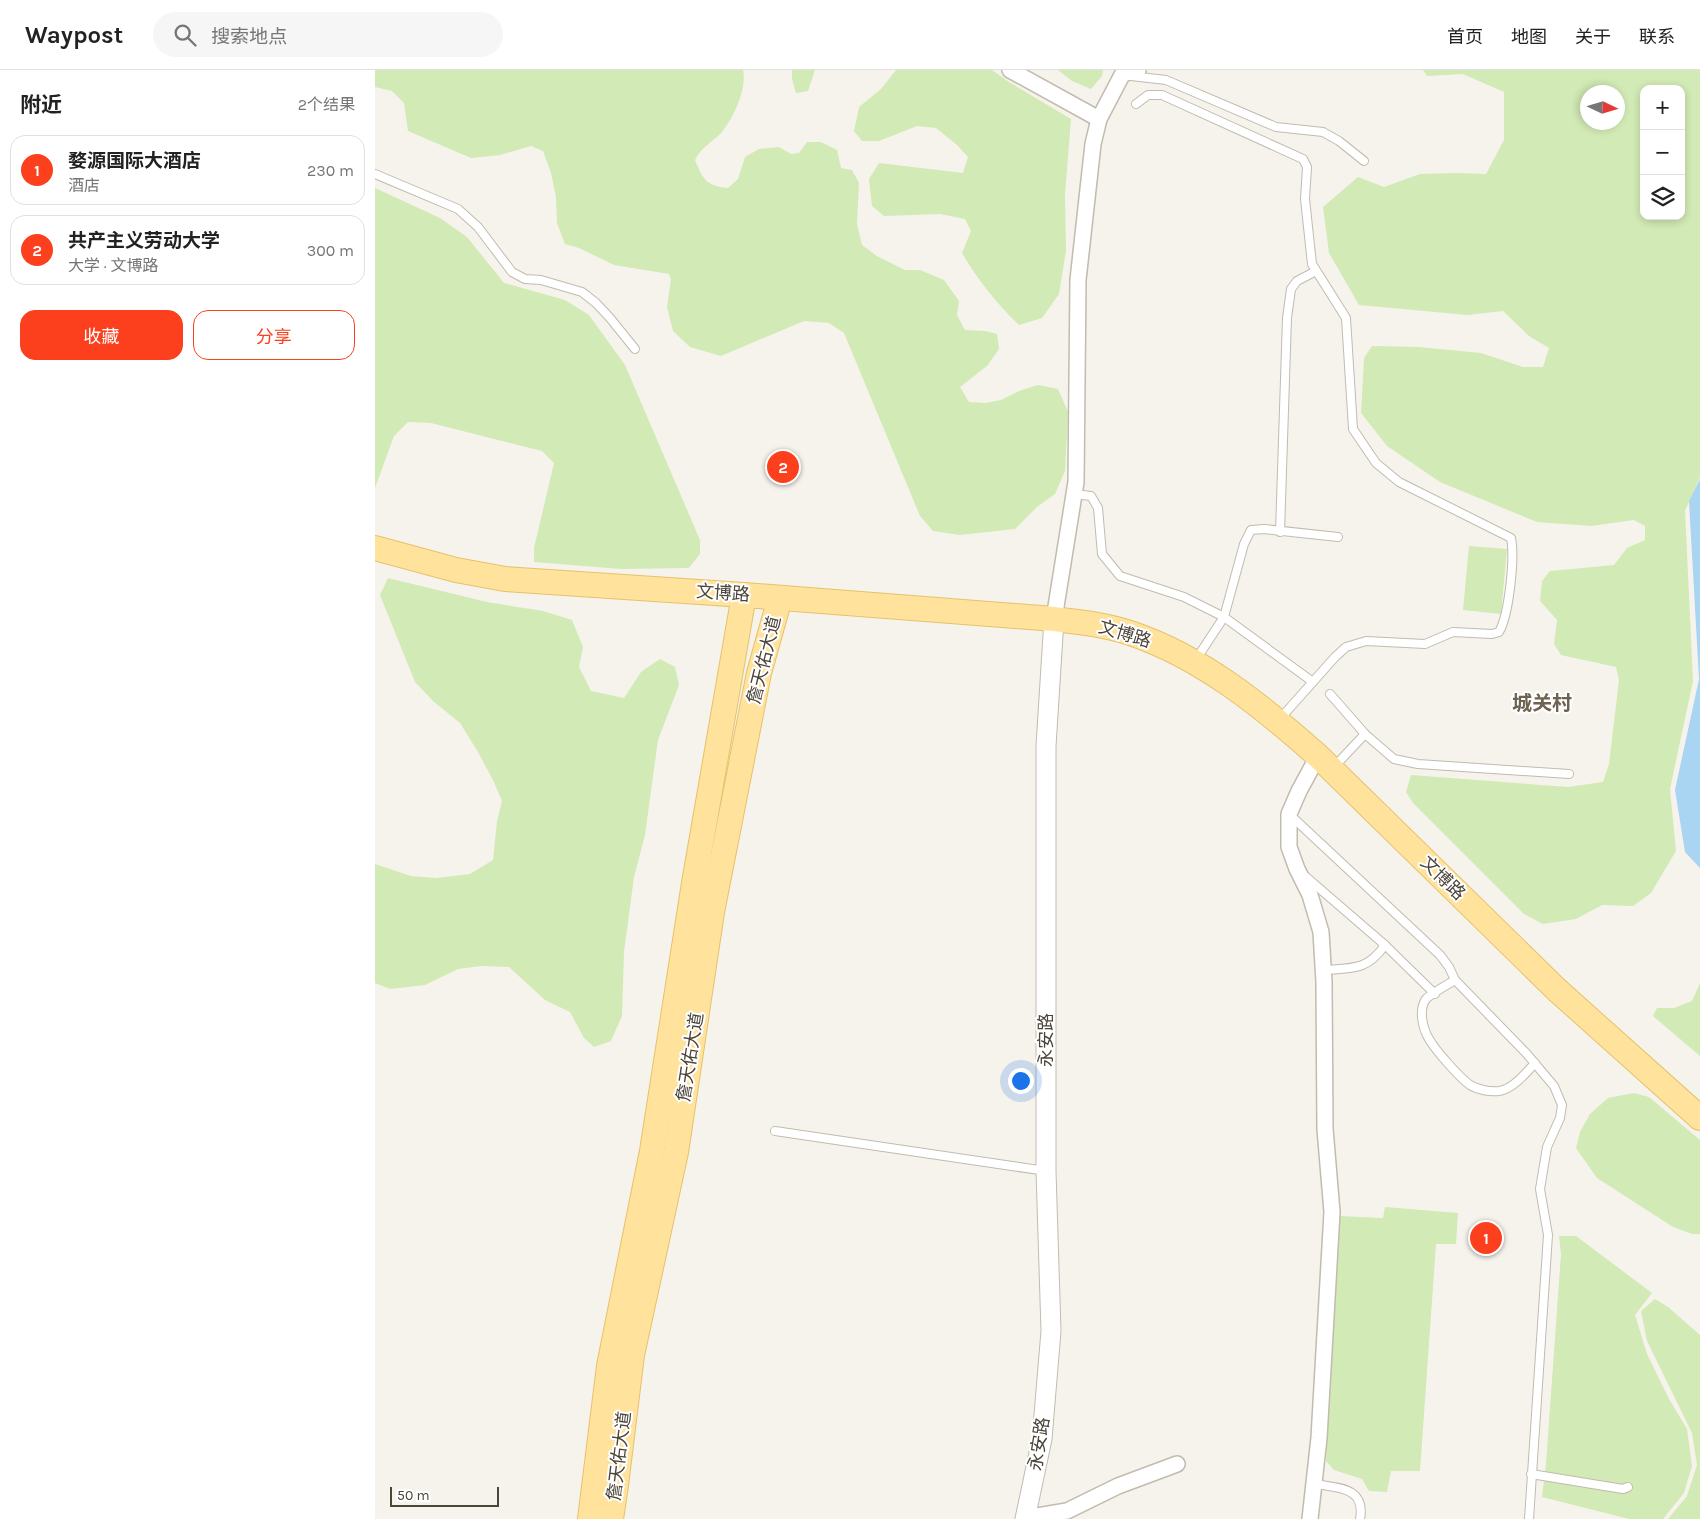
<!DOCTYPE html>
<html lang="zh">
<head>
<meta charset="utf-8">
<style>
  body { margin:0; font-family:Karla,"Noto Sans SC",sans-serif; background:#f6f6f6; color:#222 }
  .controls { position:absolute; right:15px; top:15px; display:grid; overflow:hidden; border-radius:10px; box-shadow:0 2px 8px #0003 }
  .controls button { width:45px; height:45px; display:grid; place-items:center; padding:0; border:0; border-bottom:1px solid #e0e0e0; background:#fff; color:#222; font:25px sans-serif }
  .compass { position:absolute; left:1205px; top:15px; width:45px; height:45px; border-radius:50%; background:#fff; box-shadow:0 2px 8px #0003; rotate:94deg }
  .scale { position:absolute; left:15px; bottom:12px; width:109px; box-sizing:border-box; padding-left:5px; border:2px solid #4b4439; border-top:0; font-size:14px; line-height:18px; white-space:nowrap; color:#4b4439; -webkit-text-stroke:4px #fff; paint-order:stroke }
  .you { position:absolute; left:645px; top:1010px; width:18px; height:18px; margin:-12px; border:4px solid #fff; border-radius:50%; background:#1a73e8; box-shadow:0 0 0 8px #1a73e833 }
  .badge { display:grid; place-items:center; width:32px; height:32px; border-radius:50%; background:#fc3f1d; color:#fff; font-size:16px; font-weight:700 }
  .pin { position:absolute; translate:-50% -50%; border:2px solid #fff; box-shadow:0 1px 5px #0006 }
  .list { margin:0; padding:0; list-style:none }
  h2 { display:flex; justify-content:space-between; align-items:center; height:65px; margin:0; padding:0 20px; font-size:21px }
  h2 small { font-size:16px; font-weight:400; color:#767676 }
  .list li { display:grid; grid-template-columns:32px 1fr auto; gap:15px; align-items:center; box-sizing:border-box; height:70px; margin:0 10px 10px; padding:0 10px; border:1px solid #e0e0e0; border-radius:15px }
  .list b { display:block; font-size:19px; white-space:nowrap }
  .list p { margin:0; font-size:16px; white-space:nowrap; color:#767676 }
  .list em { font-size:16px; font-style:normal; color:#767676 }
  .actions { display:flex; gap:10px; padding:15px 20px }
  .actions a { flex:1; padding:11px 0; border:1px solid #fc3f1d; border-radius:15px; text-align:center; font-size:18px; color:#fc3f1d }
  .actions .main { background:#fc3f1d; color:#fff }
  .icon { flex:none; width:28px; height:28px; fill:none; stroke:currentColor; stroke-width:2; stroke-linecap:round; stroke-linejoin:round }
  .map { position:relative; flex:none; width:1325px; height:1449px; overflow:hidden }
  header { display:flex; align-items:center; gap:30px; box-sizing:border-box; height:70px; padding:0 25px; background:#fff; border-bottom:1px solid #e0e0e0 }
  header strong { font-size:24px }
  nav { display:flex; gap:28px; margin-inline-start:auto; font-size:18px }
  .search { width:350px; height:45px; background:#f6f6f6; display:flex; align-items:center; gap:12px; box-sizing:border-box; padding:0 18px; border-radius:28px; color:#767676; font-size:19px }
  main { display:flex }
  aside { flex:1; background:#fff }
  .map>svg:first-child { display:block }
  .green { fill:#d2eab5; fill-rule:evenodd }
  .water { fill:#a9d4f2 }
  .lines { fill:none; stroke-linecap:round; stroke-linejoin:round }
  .service-casing { stroke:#c2bbae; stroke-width:10 }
  .minor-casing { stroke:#c2bbae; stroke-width:18 }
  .tertiary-casing { stroke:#c2bbae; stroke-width:21 }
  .primary-casing { stroke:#e6c16a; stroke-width:26 }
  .service { stroke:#fff; stroke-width:8 }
  .minor { stroke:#fff; stroke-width:15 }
  .tertiary { stroke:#fff; stroke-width:19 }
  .primary { stroke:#ffe39c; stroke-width:24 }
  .labels { text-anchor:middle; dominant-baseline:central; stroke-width:4; stroke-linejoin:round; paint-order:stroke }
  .street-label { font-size:18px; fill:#4b4439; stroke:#fff }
  .quarter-label { font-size:20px; font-weight:bold; fill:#6e6250; stroke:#fff }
</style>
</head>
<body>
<header>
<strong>Waypost</strong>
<div class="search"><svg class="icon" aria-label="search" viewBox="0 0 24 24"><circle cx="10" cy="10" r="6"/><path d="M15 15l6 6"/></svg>搜索地点</div>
<nav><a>首页</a><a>地图</a><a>关于</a><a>联系</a></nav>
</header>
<main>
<aside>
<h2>附近<small>2个结果</small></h2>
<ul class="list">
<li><span class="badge">1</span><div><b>婺源国际大酒店</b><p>酒店</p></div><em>230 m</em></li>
<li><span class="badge">2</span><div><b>共产主义劳动大学</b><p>大学 · 文博路</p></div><em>300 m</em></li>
</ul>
<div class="actions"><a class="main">收藏</a><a>分享</a></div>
</aside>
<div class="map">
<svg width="1325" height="1449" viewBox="0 0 1325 1449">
  <rect width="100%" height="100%" fill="#f6f3ec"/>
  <!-- green -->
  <g class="green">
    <path d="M0 0H368C372 19 359 47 347 62 338 72 326 77 320 90 328 109 331 116 353 118L363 109 370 87 384 79 404 77 416 84 424 83 432 72H446L462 80 466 98 477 100 484 113 482 154 487 175 502 186 530 200H545L569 210 584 231 582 245 590 260 610 261 622 264 624 279 612 296 585 317 594 332 610 333 626 330 644 321 663 315 683 319 693 342 690 401 680 424 662 437 640 459 585 465 558 461 545 446 469 263 454 253 429 251 346 286 315 277 298 261 292 237 296 209 294 204 239 195 204 178 190 174 182 153 181 127 176 103 168 81 156 76 125 85 96 88 33 61 29 33 17 21 0 17Z"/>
    <polygon points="417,0 440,0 433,21 421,23 417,9"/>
    <path d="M521 0H617L634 12 696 49 690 125 691 181 684 224 667 248 644 255C621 233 603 210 587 183L596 161 590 149 565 144 509 146 497 136 494 109 504 93 588 103 593 87 582 75 561 58 542 56 504 71H487L479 61 484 37 506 19Z"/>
    <polygon points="683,0 728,0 727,6 716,19 697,11"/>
    <path d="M1048 0H1325V407L1310 441 1318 611 1295 719 1301 781 1276 823 1258 836 1227 835 1201 849 1168 854 1149 844 1038 733 1031 722 1036 705 1193 717 1228 712 1234 694 1244 610 1241 597 1186 585 1179 574 1182 550 1165 531 1167 511 1175 501 1239 495 1252 478 1270 470V456L1259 450 1216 456 1162 452 1065 412 1012 376 986 343 989 288 997 276 1044 277 1106 283 1148 297H1168L1174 278 1154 266 1128 241 1092 245 984 235 954 183 948 137 983 107 1009 117 1045 104 1083 103 1111 104 1129 70V22L1088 4 1052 6ZM1269 19H1306V146H1269ZM1212 22H1242V52H1212Z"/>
    <polygon points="0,118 65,148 92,167 129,213 190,230 214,245 250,295 325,470 325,484 314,498 246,499 159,492 159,478 179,393 167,381 56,353 33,352 19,366 0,418"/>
    <polygon points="1094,476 1132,479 1126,544 1088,540"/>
    <polygon points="13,508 112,532 168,541 197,550 208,577 204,597 216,621 249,628 266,602 285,589 300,597 304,615 283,670 270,765 259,807 249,882 247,946 236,971 219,977 209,968 195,942 170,930 134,897 106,896 83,899 50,915 15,919 0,913 0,794 36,806 62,808 95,804 118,790 122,751 127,731 118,710 103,682 85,653 58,631 40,612 5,525"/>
    <polygon points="1325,913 1325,986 1278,946 1282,938 1299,938 1317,931"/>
    <polygon points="1259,1023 1274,1027 1325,1070 1325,1164 1317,1164 1298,1157 1222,1108 1201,1078 1205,1062 1215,1044 1233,1028"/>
    <polygon points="1010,1137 1083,1143 1081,1174 1061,1174 1045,1401 1016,1401 1012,1422 994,1421 987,1409 959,1400 951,1391 964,1146 1008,1148"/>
    <polygon points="1184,1166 1201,1166 1277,1223 1260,1245 1272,1284 1294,1329 1312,1359 1317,1396 1309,1423 1288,1449 1254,1449 1167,1427 1171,1394 1186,1184"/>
    <polygon points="1280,1229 1293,1237 1325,1265 1325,1449 1293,1449 1312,1426 1322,1395 1317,1363 1272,1271 1266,1241"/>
  </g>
  <!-- water -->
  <polygon class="water" points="1325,409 1325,798 1310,782 1300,720 1324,609 1314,431"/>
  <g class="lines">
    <defs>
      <g id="service">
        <polyline points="756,6 791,10 901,57 948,62 964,71 989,91"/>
        <path d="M761 34 773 25H787L928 89 932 97 930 129 937 194 971 248 978 359 1001 393 1024 412 1136 468C1140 488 1134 545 1124 562L1117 564 1078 562 1050 574 991 571 971 577 960 587 904 650"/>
        <polyline points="0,104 83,139 103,157 137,202 150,209 166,210 207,222 221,233 235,248 260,279"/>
        <polyline points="699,424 716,426 723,438 727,484 745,506 809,527 849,547 938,612"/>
        <polyline points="905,462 912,248 916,219 922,211 941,201"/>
        <polyline points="820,591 849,547 869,474 876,460 889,459 963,467"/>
        <polyline points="955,624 990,664 1019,689 1043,694 1194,704"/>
        <polyline points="958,698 990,664"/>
        <polyline points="914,744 1065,885 1074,897 1080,910 1151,983 1179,1016 1187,1035 1185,1048 1172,1077 1165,1119 1173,1165 1154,1449"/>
        <polyline points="930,806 1010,875 1060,924"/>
        <path d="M948 900C977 898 992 901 1010 875"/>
        <path d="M1080 910C1072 915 1057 923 1051 929 1043 940 1048 959 1054 969 1061 981 1084 1007 1095 1015 1103 1020 1115 1022 1124 1021 1138 1019 1151 1003 1160 993"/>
        <polyline points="400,1061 671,1101"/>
        <polyline points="1156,1404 1248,1419 1253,1417"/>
        <path d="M940 1414C963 1418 991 1417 985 1449"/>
      </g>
      <g id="minor">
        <polyline points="635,0 724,49"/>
        <polyline points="679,549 701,412 703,210 718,74 724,49 747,5 757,0 763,0"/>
        <polyline points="650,1448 692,1441 743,1416 802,1394"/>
        <polyline points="935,1449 944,1368 957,1142 950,1059 949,912 946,862 935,825 922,799 914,777 914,744 924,721 943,686"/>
      </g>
      <polyline id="tertiary" points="650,1449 667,1369 676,1261 671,1101 671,676 679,549"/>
      <g id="primary">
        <path d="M0 478 81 500 130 509 369 525 679 549C705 552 733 555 758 564 828 588 888 637 943 686L1182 920 1325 1048"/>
        <polyline points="215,1449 234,1296 277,1081 319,813 369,525"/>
        <polyline points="236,1449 241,1415 257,1285 301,1082 337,842 384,603 405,528"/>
      </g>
    </defs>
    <!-- service casing -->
    <use href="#service" class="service-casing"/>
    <!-- minor casing -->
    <use href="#minor" class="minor-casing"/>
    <!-- tertiary casing -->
    <use href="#tertiary" class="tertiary-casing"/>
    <!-- primary casing -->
    <use href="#primary" class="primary-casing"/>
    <!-- service -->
    <use href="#service" class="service"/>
    <!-- minor -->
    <use href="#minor" class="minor"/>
    <!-- tertiary -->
    <use href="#tertiary" class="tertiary"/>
    <!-- primary -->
    <use href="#primary" class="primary"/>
  </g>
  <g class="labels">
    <!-- street labels -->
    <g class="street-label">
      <text transform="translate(348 523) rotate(4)">文博路</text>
      <text transform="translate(750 564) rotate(17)">文博路</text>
      <text transform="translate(389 590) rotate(-76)">詹天佑大道</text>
      <text transform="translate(1068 808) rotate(44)">文博路</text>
      <text transform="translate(671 970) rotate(-90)">永安路</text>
      <text transform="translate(315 987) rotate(-81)">詹天佑大道</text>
      <text transform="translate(664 1374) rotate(-81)">永安路</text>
      <text transform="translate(244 1386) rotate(-83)">詹天佑大道</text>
    </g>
    <!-- quarter labels -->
    <g class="quarter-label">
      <text x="1167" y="633">城关村</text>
    </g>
  </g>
</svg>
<div class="controls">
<button>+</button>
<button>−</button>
<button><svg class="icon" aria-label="layers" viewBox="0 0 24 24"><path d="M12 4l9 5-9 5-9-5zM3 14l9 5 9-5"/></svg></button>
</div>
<svg class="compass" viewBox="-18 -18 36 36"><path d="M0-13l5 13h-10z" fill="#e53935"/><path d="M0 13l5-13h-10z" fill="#767676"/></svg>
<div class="scale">50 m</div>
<div class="you"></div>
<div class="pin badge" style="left:1111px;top:1168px">1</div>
<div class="pin badge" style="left:408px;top:397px">2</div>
</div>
</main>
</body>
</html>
